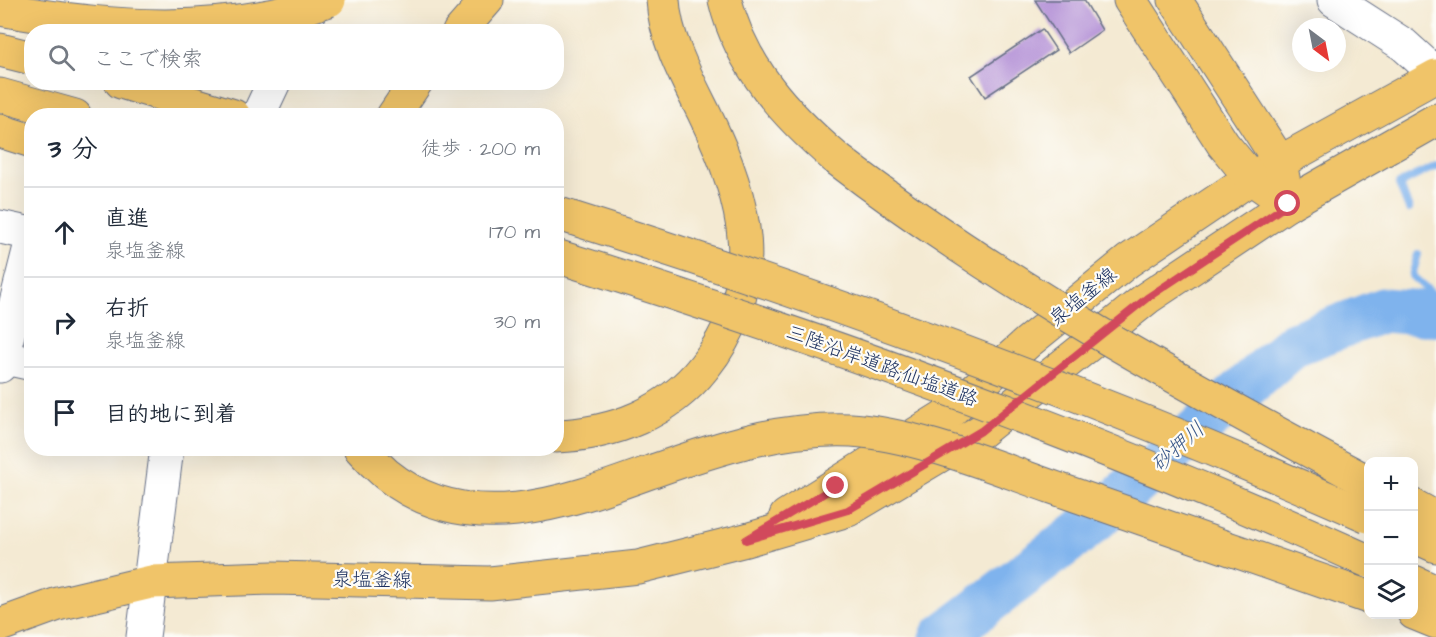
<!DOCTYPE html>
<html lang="ja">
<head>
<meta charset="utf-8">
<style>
  body { margin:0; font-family:"Architects Daughter","Klee One",sans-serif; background:#f2f2f3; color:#1f2937 }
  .controls { position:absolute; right:18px; bottom:18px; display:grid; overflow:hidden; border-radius:12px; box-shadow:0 6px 24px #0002 }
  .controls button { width:54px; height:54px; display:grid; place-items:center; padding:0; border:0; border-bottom:2px solid #e0e1e3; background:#fff; color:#1f2937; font:30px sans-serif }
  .compass { position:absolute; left:1292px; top:18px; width:54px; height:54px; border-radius:50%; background:#fff; box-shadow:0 6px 24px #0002; rotate:148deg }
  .stop { position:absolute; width:18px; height:18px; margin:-14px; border:4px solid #d1495b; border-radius:50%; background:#fff }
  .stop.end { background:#d1495b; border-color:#fff; box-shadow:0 2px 6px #0008 }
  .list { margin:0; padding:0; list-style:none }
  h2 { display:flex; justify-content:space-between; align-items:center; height:78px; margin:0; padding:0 24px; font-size:26px }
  h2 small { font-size:20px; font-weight:400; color:#747a83 }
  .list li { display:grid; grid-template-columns:39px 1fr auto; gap:18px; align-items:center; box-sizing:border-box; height:90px; padding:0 24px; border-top:2px solid #e0e1e3 }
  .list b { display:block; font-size:22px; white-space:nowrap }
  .list p { margin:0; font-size:20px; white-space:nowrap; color:#747a83 }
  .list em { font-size:20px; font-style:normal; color:#747a83 }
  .icon { flex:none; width:33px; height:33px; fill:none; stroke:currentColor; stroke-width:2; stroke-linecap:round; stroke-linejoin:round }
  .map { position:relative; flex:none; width:1436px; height:637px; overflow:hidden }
  .search { position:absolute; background:#fff; box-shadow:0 6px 24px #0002; left:24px; top:24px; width:540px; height:66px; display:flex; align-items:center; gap:15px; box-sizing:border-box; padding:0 21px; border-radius:24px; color:#747a83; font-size:22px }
  .panel { position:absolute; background:#fff; box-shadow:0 6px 24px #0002; left:24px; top:108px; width:540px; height:348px; border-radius:24px }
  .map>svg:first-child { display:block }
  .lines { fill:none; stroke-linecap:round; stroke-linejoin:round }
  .stream { stroke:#7fb3ed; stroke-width:8 }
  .river { stroke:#7fb3ed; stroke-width:45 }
  .building { fill:#b999d9 }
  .minor-casing { stroke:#677087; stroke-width:35 }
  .major-casing { stroke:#677087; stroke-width:35 }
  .highway-casing { stroke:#677087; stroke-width:35 }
  .minor { stroke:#fff; stroke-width:33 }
  .major { stroke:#f0c469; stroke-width:33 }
  .highway { stroke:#f0c469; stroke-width:33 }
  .highway-bridge-casing { stroke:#677087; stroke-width:35; stroke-linecap:butt }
  .highway-bridge { stroke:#f0c469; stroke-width:33 }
  .route { stroke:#d1495b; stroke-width:8 }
  .labels { text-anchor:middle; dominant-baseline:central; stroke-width:4.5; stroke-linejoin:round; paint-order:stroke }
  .street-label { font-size:20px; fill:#1b2f5e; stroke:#fdfcf7 }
  .water-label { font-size:21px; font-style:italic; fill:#395789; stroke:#fdfcf7 }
</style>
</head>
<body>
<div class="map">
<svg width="1436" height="637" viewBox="0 0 1436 637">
  <rect width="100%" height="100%" fill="#fdfcf7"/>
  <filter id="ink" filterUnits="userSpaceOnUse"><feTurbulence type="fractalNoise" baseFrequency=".0167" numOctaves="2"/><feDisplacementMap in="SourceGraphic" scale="12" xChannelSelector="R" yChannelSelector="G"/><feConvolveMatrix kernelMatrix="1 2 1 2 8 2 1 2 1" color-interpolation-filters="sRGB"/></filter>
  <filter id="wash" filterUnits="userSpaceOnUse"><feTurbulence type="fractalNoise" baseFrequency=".008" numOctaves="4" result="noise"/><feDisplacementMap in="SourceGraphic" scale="24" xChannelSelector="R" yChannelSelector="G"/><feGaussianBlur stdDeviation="1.35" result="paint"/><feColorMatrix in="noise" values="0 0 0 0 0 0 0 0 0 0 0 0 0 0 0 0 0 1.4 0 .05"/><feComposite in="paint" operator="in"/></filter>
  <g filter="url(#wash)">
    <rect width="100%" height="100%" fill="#f4ead3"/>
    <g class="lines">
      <!-- stream -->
      <g class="stream">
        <polyline points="1409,209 1399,184 1436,166"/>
        <polyline points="1418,254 1412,276 1436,297"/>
      </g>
      <!-- river -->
      <polyline class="river" points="942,637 1088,526 1294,344 1383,310 1436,314"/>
    </g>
    <g id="blocks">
      <!-- building -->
      <g class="building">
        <polygon points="1035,0 1084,0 1102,30 1069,53"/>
        <polygon points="1042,29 1056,50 985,97 971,76"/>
      </g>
    </g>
  </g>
  <g filter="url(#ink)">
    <use href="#blocks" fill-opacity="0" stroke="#677087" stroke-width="1.5"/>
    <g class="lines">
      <defs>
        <g id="minor">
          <polyline points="1334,0 1404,45 1436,74"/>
          <polyline points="300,32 316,0"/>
          <polyline points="258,116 274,82"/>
          <polyline points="0,227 32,234"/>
          <polyline points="0,357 32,364"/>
          <polyline points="0,366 32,239"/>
          <polyline points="143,637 167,448"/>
        </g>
        <g id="major">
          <polyline points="786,516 945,416 1028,342 1128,261 1251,178 1436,76"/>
          <polyline points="0,625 58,604 151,582 273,578 490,583 638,567 746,540 848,510 981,431 1147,298 1288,204 1436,120"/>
        </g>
        <g id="highway">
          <path d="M725 0C741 67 786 115 837 159"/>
          <polyline points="1130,0 1223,144 1251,178 1288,204"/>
          <polyline points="1175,0 1280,162 1288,204"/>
          <polyline points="459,32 487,0"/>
          <polyline points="0,50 32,58"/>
          <polyline points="121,82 234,116"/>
          <polyline points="0,95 75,116"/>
          <polyline points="393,116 416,82"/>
          <polyline points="0,131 32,141"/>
          <path d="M556 436C614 434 668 413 704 367 770 284 746 198 703 111 686 77 665 38 663 0"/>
          <path d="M360 448C368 457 377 466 386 474 467 540 568 502 653 471"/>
          <polyline points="1414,506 1436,518"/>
          <polyline points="1414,536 1436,546"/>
          <polyline points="1414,582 1436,592"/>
          <polyline points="1414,613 1436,622"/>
        </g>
      </defs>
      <!-- minor casing -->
      <use href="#minor" class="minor-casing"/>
      <!-- major casing -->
      <use href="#major" class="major-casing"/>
      <!-- highway casing -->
      <use href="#highway" class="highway-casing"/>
      <!-- minor -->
      <use href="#minor" class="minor"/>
      <!-- major -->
      <use href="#major" class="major"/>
      <!-- highway -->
      <use href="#highway" class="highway"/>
      <defs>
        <g id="highway-bridge">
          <path d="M0 9C108 29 224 37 329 0"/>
          <path d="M837 159C1001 285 1186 385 1368 482"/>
          <path d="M556 213C833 300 1104 399 1368 516"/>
          <path d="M556 256C833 342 1105 442 1368 561"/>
          <path d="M653 471C718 448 782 427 851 430 915 434 992 466 1052 487 1157 524 1263 560 1368 597"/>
        </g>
      </defs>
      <!-- highway-bridge casing -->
      <use href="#highway-bridge" class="highway-bridge-casing"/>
      <!-- highway-bridge -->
      <use href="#highway-bridge" class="highway-bridge"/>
    </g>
  </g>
  <g class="lines" filter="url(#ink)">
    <!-- route -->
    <polyline class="route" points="836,486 746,540 848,510 981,431 1147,298 1288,204"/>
  </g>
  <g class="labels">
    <!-- street labels -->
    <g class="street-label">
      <text transform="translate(1083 297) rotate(-39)">泉塩釜線</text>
      <text transform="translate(882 366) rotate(20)">三陸沿岸道路;仙塩道路</text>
      <text transform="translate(372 580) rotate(1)">泉塩釜線</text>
    </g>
    <!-- water labels -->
    <g class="water-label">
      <text transform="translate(1178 447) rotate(-42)">砂押川</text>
    </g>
  </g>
</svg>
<div class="controls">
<button>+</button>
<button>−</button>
<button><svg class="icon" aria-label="layers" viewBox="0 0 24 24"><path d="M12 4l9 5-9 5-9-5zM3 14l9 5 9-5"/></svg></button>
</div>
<svg class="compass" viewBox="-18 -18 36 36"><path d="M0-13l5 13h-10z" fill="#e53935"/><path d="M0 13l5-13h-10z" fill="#747a83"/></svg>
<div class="stop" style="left:1288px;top:204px"></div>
<div class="stop end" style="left:836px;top:486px"></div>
<div class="search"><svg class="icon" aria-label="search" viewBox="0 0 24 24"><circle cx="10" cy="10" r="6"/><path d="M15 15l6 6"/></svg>ここで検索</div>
<section class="panel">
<h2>3 分<small>徒歩 · 200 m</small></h2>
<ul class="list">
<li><svg class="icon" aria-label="ahead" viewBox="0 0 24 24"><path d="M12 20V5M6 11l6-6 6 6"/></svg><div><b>直進</b><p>泉塩釜線</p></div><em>170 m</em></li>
<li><svg class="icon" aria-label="right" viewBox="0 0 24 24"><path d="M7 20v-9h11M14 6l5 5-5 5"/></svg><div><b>右折</b><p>泉塩釜線</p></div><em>30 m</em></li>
<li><svg class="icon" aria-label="arrive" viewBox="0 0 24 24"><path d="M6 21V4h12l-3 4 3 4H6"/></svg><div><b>目的地に到着</b></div></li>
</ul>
</section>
</div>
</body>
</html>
